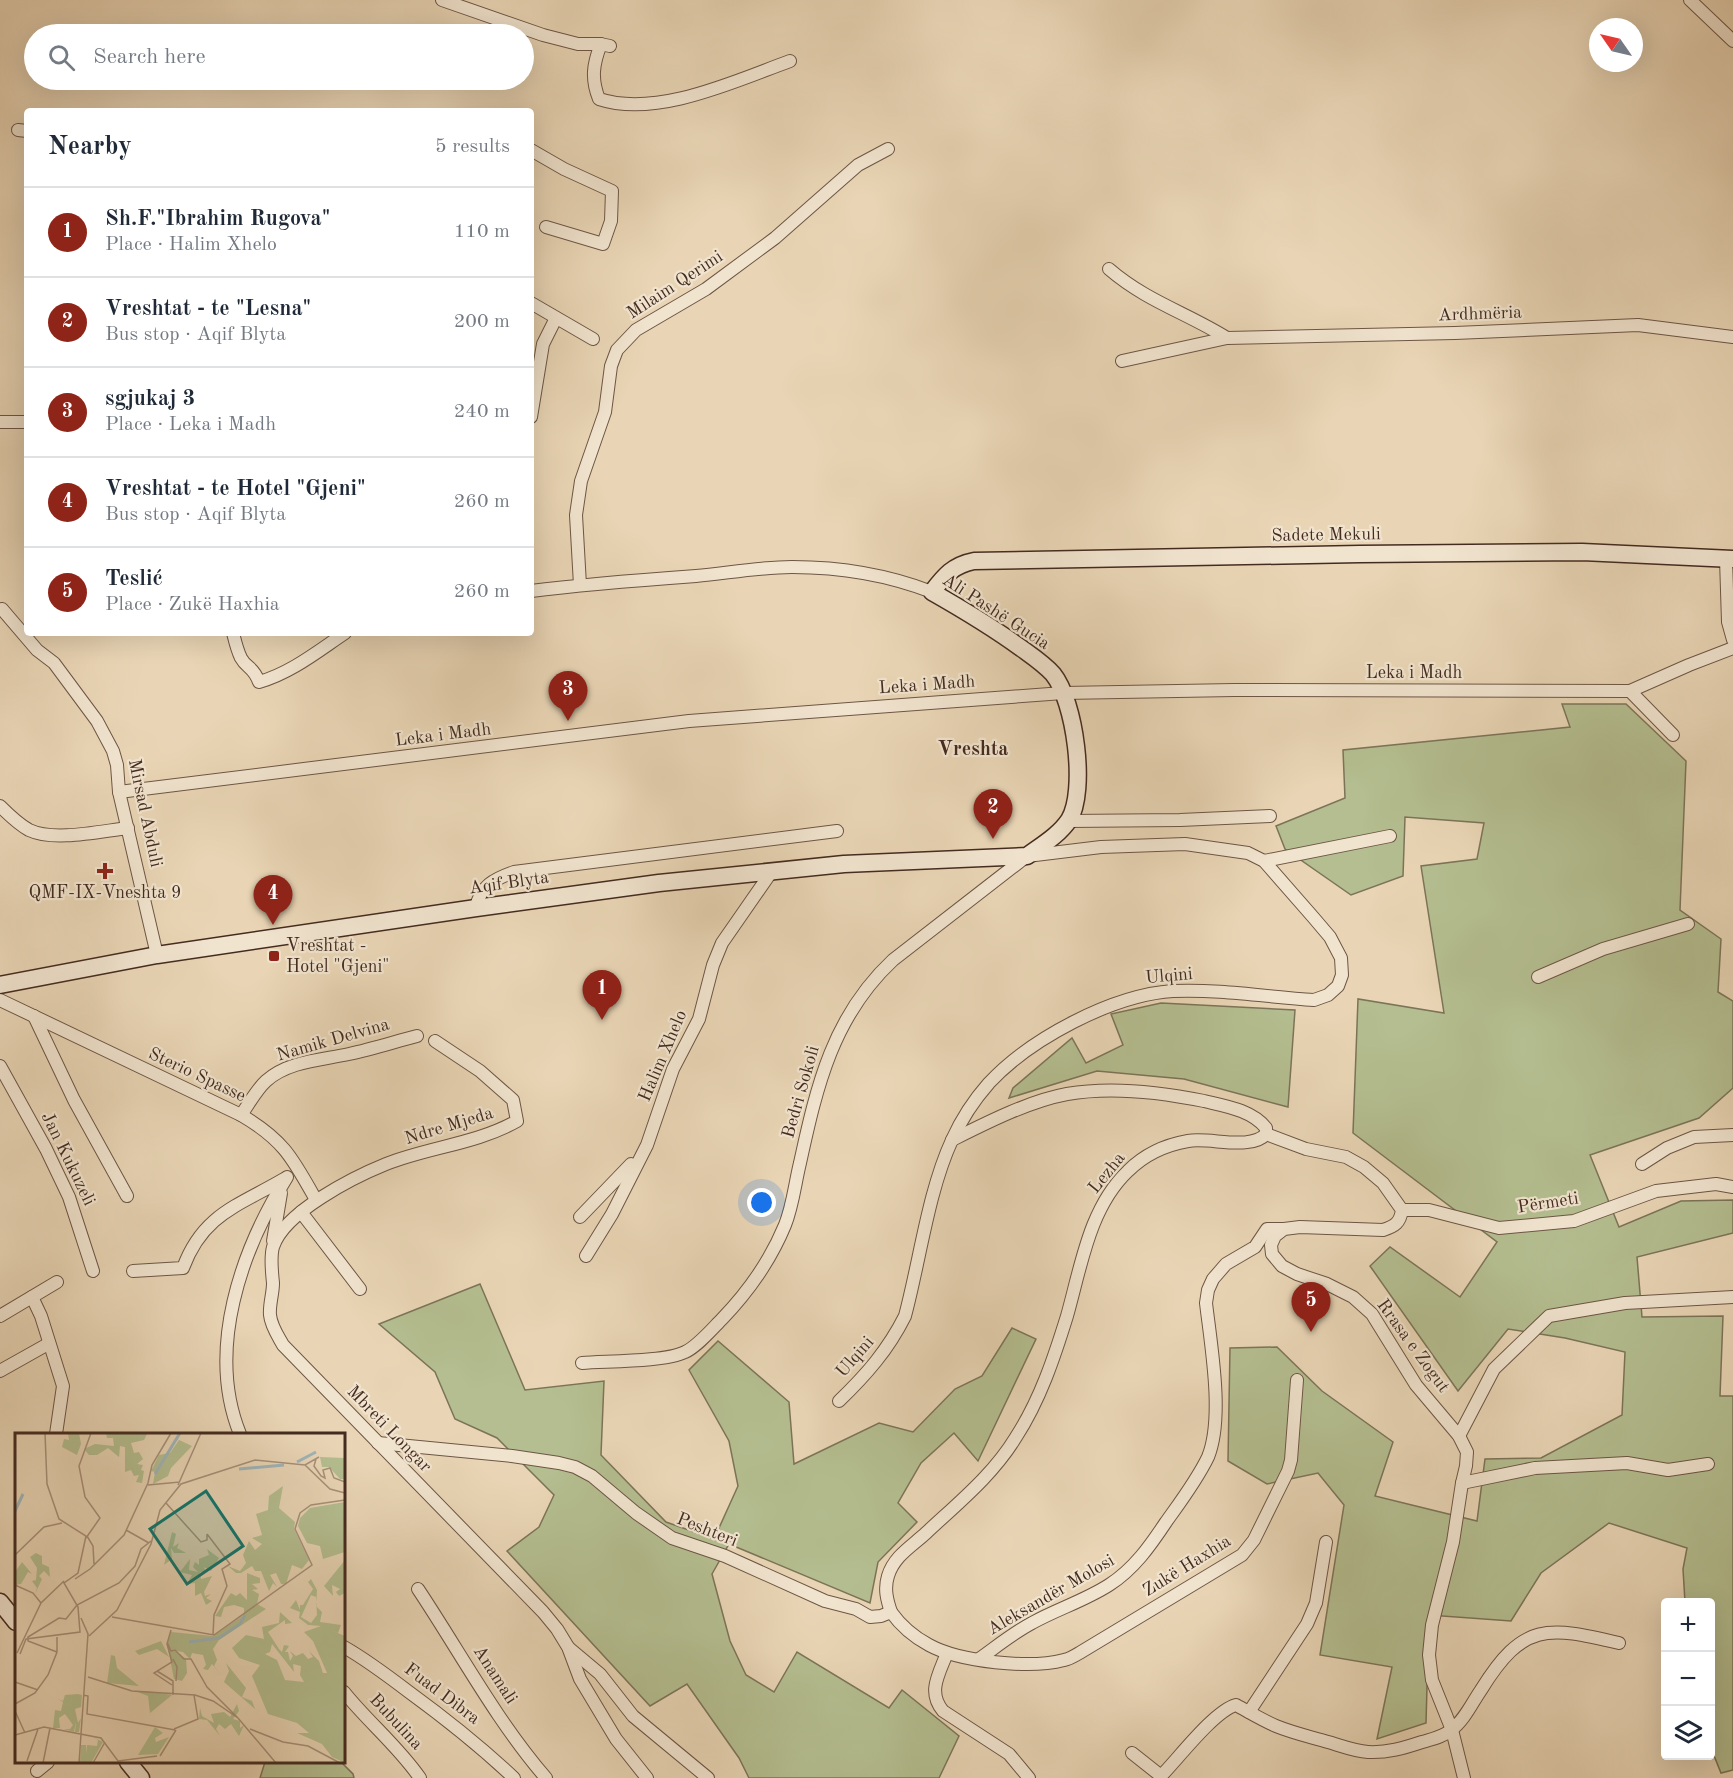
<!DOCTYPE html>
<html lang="en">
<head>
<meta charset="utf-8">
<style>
  body { margin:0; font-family:"Old Standard TT",serif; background:#f2f2f3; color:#1f2937 }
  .controls { position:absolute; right:18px; bottom:18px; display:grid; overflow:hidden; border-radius:6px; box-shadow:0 6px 24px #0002 }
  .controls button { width:54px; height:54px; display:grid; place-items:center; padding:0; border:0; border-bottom:2px solid #e0e1e3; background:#fff; color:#1f2937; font:30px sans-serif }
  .compass { position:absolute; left:1589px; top:18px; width:54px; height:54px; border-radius:50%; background:#fff; box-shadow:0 6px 24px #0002; rotate:304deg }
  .you { position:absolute; left:762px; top:1203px; width:21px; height:21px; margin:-15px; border:4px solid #fff; border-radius:50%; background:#1a73e8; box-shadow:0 0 0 9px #1a73e833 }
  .badge { display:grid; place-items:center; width:39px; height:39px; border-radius:50%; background:#8f2418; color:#fff; font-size:20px; font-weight:700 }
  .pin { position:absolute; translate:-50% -50px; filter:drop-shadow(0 2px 3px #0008) }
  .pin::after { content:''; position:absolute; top:32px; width:21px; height:18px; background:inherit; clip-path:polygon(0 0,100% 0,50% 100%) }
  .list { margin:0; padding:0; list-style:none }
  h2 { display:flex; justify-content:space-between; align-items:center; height:78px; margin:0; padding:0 24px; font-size:26px }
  h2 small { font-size:20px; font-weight:400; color:#747a83 }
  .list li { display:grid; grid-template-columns:39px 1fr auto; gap:18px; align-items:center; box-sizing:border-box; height:90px; padding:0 24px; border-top:2px solid #e0e1e3 }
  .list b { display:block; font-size:22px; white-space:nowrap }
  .list p { margin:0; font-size:20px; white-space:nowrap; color:#747a83 }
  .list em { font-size:20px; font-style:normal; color:#747a83 }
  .icon { flex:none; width:33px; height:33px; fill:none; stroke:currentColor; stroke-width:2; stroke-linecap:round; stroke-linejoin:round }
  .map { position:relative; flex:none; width:1733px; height:1778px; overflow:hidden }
  .search { position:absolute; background:#fff; box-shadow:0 6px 24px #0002; left:24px; top:24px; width:510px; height:66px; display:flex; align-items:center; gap:15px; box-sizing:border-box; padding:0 21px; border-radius:33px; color:#747a83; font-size:22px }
  .panel { position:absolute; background:#fff; box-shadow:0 6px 24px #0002; left:24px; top:108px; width:510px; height:528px; border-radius:6px }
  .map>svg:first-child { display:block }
  .green { fill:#b4be90; stroke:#7c7458; stroke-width:1.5 }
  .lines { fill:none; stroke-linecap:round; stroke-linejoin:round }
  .street-casing { stroke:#6d5645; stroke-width:14 }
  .secondary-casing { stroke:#442b20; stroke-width:19 }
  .street { stroke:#f1e4cf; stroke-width:12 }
  .secondary { stroke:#f1e4cf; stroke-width:16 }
  .poi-dot { fill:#8f2418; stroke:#f1e4cf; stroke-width:2 }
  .labels { text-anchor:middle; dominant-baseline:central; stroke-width:4.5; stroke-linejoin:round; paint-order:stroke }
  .street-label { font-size:18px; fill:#442b20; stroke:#f1e4cf }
  .poi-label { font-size:18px; fill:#442b20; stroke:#f1e4cf }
  .neighbourhood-label { font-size:20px; font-weight:bold; fill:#442b20; stroke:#f1e4cf }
  .inset-river { fill:none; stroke:#9fb5ba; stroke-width:3 }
  .inset-road { fill:none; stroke:#a79179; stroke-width:1.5 }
  .view { fill:#0f766e; fill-opacity:0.15; stroke:#0f766e; stroke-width:3 }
  .inset-edge { fill:none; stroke:#442b20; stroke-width:3 }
</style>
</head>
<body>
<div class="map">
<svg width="1733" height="1778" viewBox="0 0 1733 1778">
  <rect width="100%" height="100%" fill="#e9d5b5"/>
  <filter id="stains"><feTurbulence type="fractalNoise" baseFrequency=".00333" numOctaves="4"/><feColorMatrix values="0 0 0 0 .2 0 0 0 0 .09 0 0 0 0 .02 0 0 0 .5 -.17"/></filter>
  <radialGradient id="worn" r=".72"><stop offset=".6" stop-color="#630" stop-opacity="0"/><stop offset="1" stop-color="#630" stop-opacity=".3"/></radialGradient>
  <!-- green -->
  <g class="green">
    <polygon points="1562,704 1626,704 1686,761 1680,910 1721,939 1718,992 1733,1001 1733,1088 1699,1118 1590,1155 1619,1227 1681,1201 1733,1200 1733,1233 1637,1257 1642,1317 1723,1316 1720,1396 1733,1396 1733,1770 1721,1773 1711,1748 1710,1602 1685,1602 1683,1569 1687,1548 1609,1523 1541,1573 1511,1621 1429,1615 1426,1723 1377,1739 1392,1667 1320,1655 1344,1505 1318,1473 1267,1484 1228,1461 1230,1348 1277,1347 1322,1391 1393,1442 1375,1496 1477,1521 1485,1459 1541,1458 1622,1415 1625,1352 1565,1338 1508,1329 1458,1391 1370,1266 1390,1247 1460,1297 1497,1242 1353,1133 1358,999 1444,1013 1421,866 1477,859 1484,823 1405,817 1403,876 1351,895 1285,849 1276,826 1345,798 1343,750 1570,727"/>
    <polygon points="1161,1003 1295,1010 1288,1107 1184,1079 1097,1071 1009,1098 1013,1088 1072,1038 1086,1063 1123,1045 1111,1014"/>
    <polygon points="480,1284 525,1390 604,1381 601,1455 666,1522 714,1539 738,1486 729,1441 689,1370 718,1341 789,1402 794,1464 879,1423 913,1432 955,1389 982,1376 1012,1328 1036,1339 978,1461 954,1433 921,1463 898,1503 917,1522 878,1562 870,1603 729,1544 712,1574 730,1641 746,1675 774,1692 797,1652 889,1708 902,1690 959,1736 939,1778 749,1778 739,1758 687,1684 650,1706 507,1551 539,1527 554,1495 497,1438 455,1419 435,1372 379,1324"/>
    <polygon points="265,1762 341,1762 353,1774 354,1778 260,1778"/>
  </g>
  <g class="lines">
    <defs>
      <g id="street">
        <polyline points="442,0 543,35 578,44 600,44 610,46"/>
        <polyline points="1690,0 1733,41"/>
        <path d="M601 44C593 64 591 79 599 99 657 118 735 81 790 61"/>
        <polyline points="18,130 27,131"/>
        <polyline points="531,150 564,169 612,191 611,221 603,244 546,227"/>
        <path d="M1109 269C1146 301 1187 313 1227 338"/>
        <polyline points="531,303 593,339"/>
        <polyline points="1122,361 1227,338 1455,333 1638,325 1733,337"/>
        <polyline points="531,417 543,344 556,318"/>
        <polyline points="0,422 27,422"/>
        <polyline points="1726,559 1728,622 1733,640"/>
        <polyline points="580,585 576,515 581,481 605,412 611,366 617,350 636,330 706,289 775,238 858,165 888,149"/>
        <path d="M531 591C586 584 641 580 696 576 728 573 760 567 792 567 839 567 888 575 932 592"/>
        <polyline points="2,609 37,650 54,663 97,721 113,751 117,765 119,792 157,955"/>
        <path d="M233 633C235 641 237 650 241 658 247 669 253 666 259 682 291 673 318 651 345 633"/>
        <polyline points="1630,691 1673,735"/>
        <polyline points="119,792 689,721 1063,693 1234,690 1630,691 1689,665 1733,648"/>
        <path d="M0 806C9 815 18 824 29 830 54 842 101 831 128 828"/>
        <polyline points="1068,821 1180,820 1270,816"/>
        <polyline points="1264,861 1390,836"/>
        <path d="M476 908C480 886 494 879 514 872L837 831"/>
        <polyline points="1538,977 1603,949 1688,924"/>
        <path d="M0 1000 241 1115C284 1140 293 1159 316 1200"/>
        <polyline points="34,1016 74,1100 127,1196"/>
        <path d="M435 1041 480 1071 513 1100 517 1121C476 1144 429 1147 386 1164 354 1177 284 1212 273 1247 270 1258 272 1272 273 1283 273 1294 269 1305 270 1315 271 1326 278 1336 283 1345L543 1612 557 1629 568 1647 580 1679 616 1739 647 1778"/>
        <polyline points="0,1066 46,1149 69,1197 93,1271"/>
        <path d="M241 1115C249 1104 256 1090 266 1081 288 1061 322 1060 349 1054 372 1049 394 1042 417 1036"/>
        <path d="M1266 1134 1306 1149 1346 1157 1364 1167 1383 1183 1402 1210C1400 1223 1395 1226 1383 1230L1300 1227 1284 1229 1275 1236 1271 1245 1272 1254 1282 1266 1297 1274 1327 1284 1353 1297 1372 1314 1416 1385 1459 1436 1467 1452 1466 1466 1462 1483 1453 1542 1432 1625 1429 1655 1432 1680 1452 1730 1464 1778"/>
        <path d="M952 1140C986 1123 1029 1101 1067 1094 1112 1086 1160 1092 1204 1101 1225 1106 1252 1110 1266 1128V1134"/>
        <polyline points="1642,1164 1667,1148 1694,1137 1733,1135"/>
        <polyline points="1402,1210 1429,1210 1499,1228 1574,1221 1656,1191 1716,1184 1733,1187"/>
        <polyline points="301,1212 360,1289"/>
        <polyline points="580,1217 631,1164"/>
        <polyline points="273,1241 281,1193"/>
        <polyline points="586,1256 612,1214 647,1145 673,1069 699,1019 713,965 722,943 772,871"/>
        <path d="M133 1271 183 1268C203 1214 238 1206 284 1179"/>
        <polyline points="32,1297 41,1316 63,1386 56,1434"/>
        <polyline points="0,1316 57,1282"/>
        <path d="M582 1363C607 1361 665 1362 685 1352 697 1347 713 1328 722 1319 748 1292 771 1259 785 1225 793 1205 795 1183 800 1163 817 1085 833 1016 893 960L1027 856 1101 847 1185 844 1248 853 1264 861 1313 917 1330 937 1341 958 1342 975 1338 986 1328 995 1314 1000C1267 997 1220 989 1173 991 1112 995 1030 1039 989 1083 974 1100 961 1120 952 1140 928 1192 920 1260 905 1316 888 1350 866 1375 839 1401"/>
        <polyline points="0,1371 48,1344"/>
        <path d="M240 1434C206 1350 241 1250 287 1177"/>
        <polyline points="1459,1436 1494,1369 1549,1316 1625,1303 1733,1297"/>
        <path d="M378 1443 512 1456 559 1463 575 1467 592 1476 636 1513 672 1538 725 1556 825 1601 856 1609 870 1617 881 1616 891 1612C901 1626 914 1637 929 1645 960 1662 1030 1669 1064 1660 1070 1659 1076 1655 1081 1652L1242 1555 1254 1540 1288 1471 1291 1460 1297 1380"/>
        <polyline points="1462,1483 1535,1468 1627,1463 1668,1470 1708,1464"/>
        <path d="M418 1589C460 1652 496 1720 546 1778"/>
        <path d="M891 1612C887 1600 884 1589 888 1576 894 1556 912 1546 926 1533 958 1503 993 1475 1016 1437 1040 1400 1054 1358 1067 1316 1081 1267 1089 1208 1128 1171 1144 1155 1165 1145 1188 1141 1210 1137 1251 1151 1266 1134"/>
        <path d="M344 1647C367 1660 388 1676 409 1692 446 1719 480 1746 514 1778"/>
        <polyline points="569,1648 600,1674 633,1716 708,1778"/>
        <path d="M947 1653C939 1674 927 1692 943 1711L1009 1754 1029 1778"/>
        <path d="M979 1659C996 1647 1013 1633 1032 1623 1057 1609 1084 1601 1109 1585 1134 1569 1150 1546 1166 1522 1181 1501 1197 1480 1208 1457 1224 1418 1211 1346 1206 1303L1208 1290 1213 1279 1226 1264 1255 1247 1267 1229H1284"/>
        <path d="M344 1692C368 1722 398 1746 420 1778"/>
        <polyline points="1249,1712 1307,1624 1316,1603 1326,1542"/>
        <path d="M1132 1753 1161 1776C1178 1759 1214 1711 1236 1705 1249 1712 1262 1720 1276 1726 1293 1733 1311 1737 1328 1742 1342 1746 1354 1751 1368 1752 1387 1753 1404 1748 1422 1742 1432 1739 1443 1737 1451 1730 1464 1721 1472 1703 1481 1690 1523 1622 1547 1626 1619 1643"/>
        <polyline points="37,1771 48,1762"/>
      </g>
      <g id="secondary">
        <path d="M0 985 157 955 476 908 659 883 844 864 1027 856C1042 845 1059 835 1069 820 1087 791 1075 701 1053 674 1044 664 1032 656 1021 648 992 627 962 609 932 592 944 576 953 565 974 561L1360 554 1582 552 1733 559"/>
        <polyline points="0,1602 16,1622"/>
        <polyline points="128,1762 141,1778"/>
      </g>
    </defs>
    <!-- street casing -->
    <use href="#street" class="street-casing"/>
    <!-- secondary casing -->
    <use href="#secondary" class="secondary-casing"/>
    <!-- street -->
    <use href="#street" class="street"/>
    <!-- secondary -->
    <use href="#secondary" class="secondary"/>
  </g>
  <!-- markers -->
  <g class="poi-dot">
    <path d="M102 862h6v6h6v6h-6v6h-6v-6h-6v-6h6z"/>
    <rect x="268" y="950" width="12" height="12" rx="3"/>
  </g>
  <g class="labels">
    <!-- street labels -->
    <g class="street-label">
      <text transform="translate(675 285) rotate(-33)">Milaim Qerimi</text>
      <text transform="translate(1480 314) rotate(-2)">Ardhmëria</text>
      <text transform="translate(1326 535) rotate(-1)">Sadete Mekuli</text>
      <text transform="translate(996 612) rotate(33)">Ali Pashë Gucia</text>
      <text x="1414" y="673">Leka i Madh</text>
      <text transform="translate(927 685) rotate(-4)">Leka i Madh</text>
      <text transform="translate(443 735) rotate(-7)">Leka i Madh</text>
      <text transform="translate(145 813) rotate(78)">Mirsad Abduli</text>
      <text transform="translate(509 883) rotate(-8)">Aqif Blyta</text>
      <text transform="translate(1169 976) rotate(-5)">Ulqini</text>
      <text transform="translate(333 1040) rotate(-16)">Namik Delvina</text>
      <text transform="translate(663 1056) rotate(-67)">Halim Xhelo</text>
      <text transform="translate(197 1075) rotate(25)">Sterio Spasse</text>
      <text transform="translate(801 1092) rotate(-74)">Bedri Sokoli</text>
      <text transform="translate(449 1126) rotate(-17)">Ndre Mjeda</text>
      <text transform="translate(68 1159) rotate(64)">Jan Kukuzeli</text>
      <text transform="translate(1107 1173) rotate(-51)">Lezha</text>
      <text transform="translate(1548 1203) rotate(-9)">Përmeti</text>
      <text transform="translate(1413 1346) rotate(54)">Rrasa e Zogut</text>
      <text transform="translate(855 1357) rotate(-49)">Ulqini</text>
      <text transform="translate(389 1429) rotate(46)">Mbreti Longar</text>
      <text transform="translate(707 1530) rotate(22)">Peshteri</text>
      <text transform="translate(1187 1566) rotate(-32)">Zukë Haxhia</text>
      <text transform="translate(1051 1595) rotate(-30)">Aleksandër Molosi</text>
      <text transform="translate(495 1675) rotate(57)">Anamali</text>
      <text transform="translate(442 1694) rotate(37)">Fuad Dibra</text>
      <text transform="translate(396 1722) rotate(47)">Bubulina</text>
    </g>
    <!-- poi labels -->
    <g class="poi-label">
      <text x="105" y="893">QMF-IX-Vneshta 9</text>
      <text x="286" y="946" text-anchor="start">Vreshtat -<tspan x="286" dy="21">Hotel "Gjeni"</tspan></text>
    </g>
    <!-- neighbourhood labels -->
    <g class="neighbourhood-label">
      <text x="973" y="750">Vreshta</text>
    </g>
  </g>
  <!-- overview -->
  <g transform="translate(15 1433)">
    <rect width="330" height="330" fill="#e9d5b5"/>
    <path d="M53 0H64L66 11 62 22 47 14 49 6 54 7ZM91 0 132 1 129 7 116 10 119 20 124 19 128 26 122 31 128 32 126 37 129 38 127 50 121 49 124 42 119 43 116 37 110 39V14L105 13 104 24 93 15 82 22H74L69 16 80 11 99 13 98 5H92ZM164 7 177 13 156 35 153 43 138 51 140 39 136 38 144 22 155 20ZM305 24 330 25V46H325L314 34H307ZM268 53 264 75 280 89 279 96 294 127 287 136 277 132 271 151H266L261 140 255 142 262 154 258 150 254 158 246 138H240L237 133 226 140H221L213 133 225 138 231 130 228 122 234 108 240 117 247 111 237 105 247 102 241 81 253 77 254 63ZM330 69V119L308 126 305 113 292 110 283 93 285 85 295 75ZM157 99 161 101 158 114 164 110 162 115 171 120H159L156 115 157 126 149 132ZM192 116 204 125 196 138 189 134 191 140 185 139 186 146 197 143 189 159 190 163 196 161 191 165 197 168 191 172 186 160 180 163V150L172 151 177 142 165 139 175 126 174 137 183 139 178 134 180 129 184 132V126L194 122ZM21 120 27 123V131L34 134 35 144 29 138 24 143 27 146 20 161 22 155 17 148 21 147 22 135 15 124ZM330 127V160L324 163 321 159 325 156 317 152 318 163 309 153ZM7 129 17 141 13 139 6 151 0 152V139ZM232 140 245 145V150L237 151 243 156 237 157 244 161 242 171 251 176 204 207 198 216 202 227 199 233 205 241 197 231 193 237 188 236 191 232 188 222 177 220 175 226 168 219 161 218 171 226 172 240 167 248 159 246 152 211 156 199 198 203 229 182V175L219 172 209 174 206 184 200 183 216 160 221 163 225 160 232 167ZM296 146 302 157 301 173 307 179 305 189 326 192 323 200 313 196 330 203V330L317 324 307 311 282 300H294L282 290 253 281 237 243 245 232 224 225 217 215 231 202 249 206 247 194 264 190 265 179 277 190 270 191V187L253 199 264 216 267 219 269 212 274 213 270 219H273L275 228 278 223 275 218 281 223 288 220 293 226 298 224 294 218 304 228 308 240H312L298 208 289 199 306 193 293 192 284 185 285 179 275 175 281 167 285 177V172H288L298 156 293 149ZM296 162 301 164 302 182 296 190 286 184ZM257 211 279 239 278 231 286 233 285 242 289 249 270 247 262 227 250 221 255 219ZM146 208 154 224 142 216 124 222 120 218ZM96 222 100 223 102 235 124 253 92 250ZM211 230 231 255 227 264 237 268 240 276 209 249 214 238ZM120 258 138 259 157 262 135 280 133 263ZM63 261 67 262 66 274 60 276 63 290 66 285 64 299H60L61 288 59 299 49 296H55L58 292 50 281 44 285 45 295H38L40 277 46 278 48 269 43 266 48 268 50 262ZM222 271 224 278 218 286 225 288V295L229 292 224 303 216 291 210 296 204 291 201 296 205 303 192 287 184 286 185 275 187 283 199 290 196 281 209 279 215 284ZM140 294 148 300 140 305 141 309 154 304 143 321 123 322ZM78 304 88 309 76 330H65L66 312H71V321L72 312 82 313 83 307Z" fill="#b4be90" fill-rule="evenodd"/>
    <path class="inset-river" d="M282 29 301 19M224 36 269 32M140 41 165 0M0 78 8 61M174 209 204 205 225 191 230 182"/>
    <path class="inset-road" d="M301 26 299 33 306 43 310 45 308 37 315 35 319 45 330 49M290 32 315 56 330 60M133 52 165 49M163 52 186 0M151 70 186 109 192 107V101M111 97 134 110M192 101 215 131 207 136 212 153 199 182 198 202M72 103 78 113 79 131M71 105 85 85 70 64 64 33 76 0M0 122 29 94 47 90M60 146 75 136 109 102 133 50 137 32 156 0M0 152 18 160 26 170M97 184 199 202 297 132 280 96 285 80 296 72 330 67M156 197 152 211 157 229 139 240 157 252M74 203 102 177 136 111 145 77 166 51 240 27 290 32 304 24M152 209 156 218 160 217 169 226H176L192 254 223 285M42 219 13 208V204L44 185 51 186 62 172 104 150 120 133 126 116 136 108M2 220 26 170 49 148M5 221 11 206 65 199 63 174 49 150 63 140 71 103 44 86 32 51 30 0M158 226 162 234 161 248M142 238 158 248V262M73 244 117 258 180 262 198 268 223 285 261 330M0 249 23 257M68 262 73 263 72 281 160 297M0 271 20 260 33 242 42 219V204M0 278 10 300M159 296 183 286 179 262M235 296 268 309 293 313 325 330M0 302 29 294 86 305 103 328 142 323M145 323 161 297M12 328 23 296M28 330 35 295M64 330 73 201 66 185M78 330 90 309"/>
    <path class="view" d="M191 58 228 113 172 151 135 96Z"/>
    <rect width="330" height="330" class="inset-edge"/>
  </g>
  <rect width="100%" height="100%" filter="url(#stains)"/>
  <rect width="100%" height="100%" fill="url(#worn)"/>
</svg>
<div class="controls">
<button>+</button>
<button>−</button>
<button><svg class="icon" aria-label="layers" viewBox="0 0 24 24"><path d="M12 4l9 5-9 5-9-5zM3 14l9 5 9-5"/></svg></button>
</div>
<svg class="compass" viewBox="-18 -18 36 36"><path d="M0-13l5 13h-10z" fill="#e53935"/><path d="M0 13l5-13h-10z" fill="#747a83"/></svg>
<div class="you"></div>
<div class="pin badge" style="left:602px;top:1020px">1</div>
<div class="pin badge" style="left:993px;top:839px">2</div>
<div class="pin badge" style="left:568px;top:721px">3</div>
<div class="pin badge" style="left:273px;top:925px">4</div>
<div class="pin badge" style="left:1311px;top:1332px">5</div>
<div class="search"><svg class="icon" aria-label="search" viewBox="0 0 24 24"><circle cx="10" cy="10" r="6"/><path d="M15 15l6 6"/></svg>Search here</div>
<section class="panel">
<h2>Nearby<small>5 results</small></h2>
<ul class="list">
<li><span class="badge">1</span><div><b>Sh.F.&quot;Ibrahim Rugova&quot;</b><p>Place · Halim Xhelo</p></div><em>110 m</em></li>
<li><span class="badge">2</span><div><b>Vreshtat - te &quot;Lesna&quot;</b><p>Bus stop · Aqif Blyta</p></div><em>200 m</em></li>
<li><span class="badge">3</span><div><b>sgjukaj 3</b><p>Place · Leka i Madh</p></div><em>240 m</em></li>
<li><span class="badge">4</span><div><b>Vreshtat - te Hotel &quot;Gjeni&quot;</b><p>Bus stop · Aqif Blyta</p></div><em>260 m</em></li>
<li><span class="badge">5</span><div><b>Teslić</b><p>Place · Zukë Haxhia</p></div><em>260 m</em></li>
</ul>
</section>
</div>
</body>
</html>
